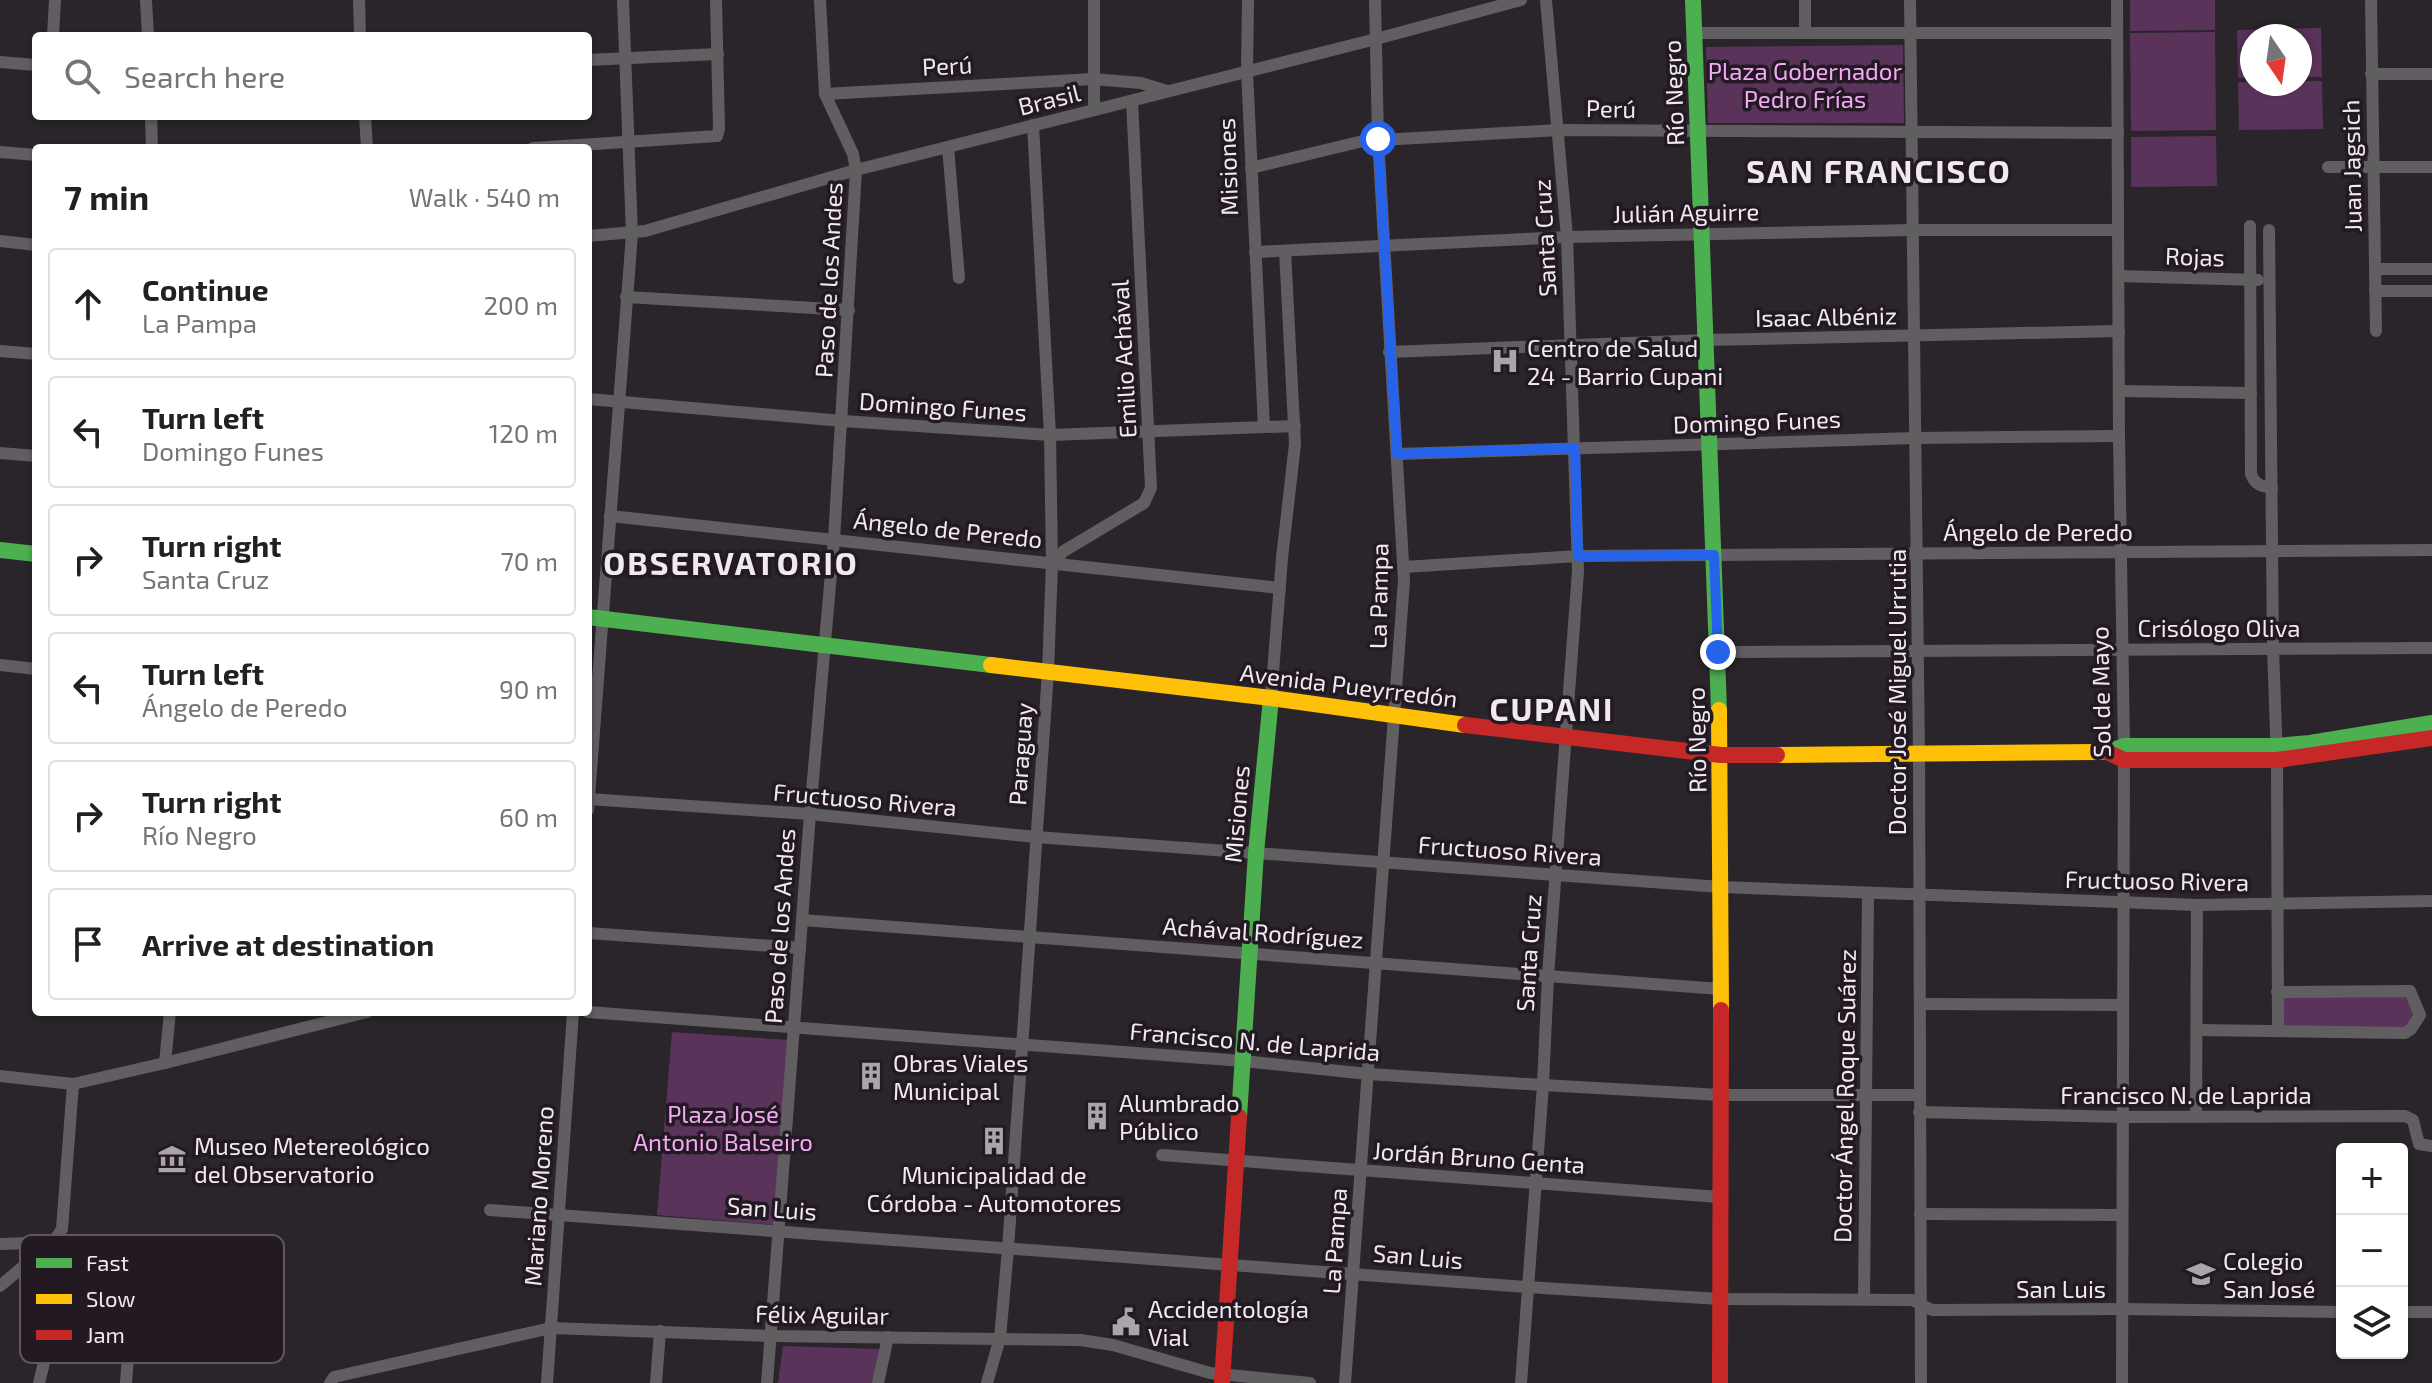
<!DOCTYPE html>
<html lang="en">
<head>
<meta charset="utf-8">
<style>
  body { margin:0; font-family:"Exo 2",sans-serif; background:#f2f2f2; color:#202124 }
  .controls { position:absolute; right:24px; bottom:24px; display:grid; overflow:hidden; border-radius:8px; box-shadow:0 2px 6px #0004 }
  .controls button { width:72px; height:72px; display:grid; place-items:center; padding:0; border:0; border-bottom:2px solid #e0e0e0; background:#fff; color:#202124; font:40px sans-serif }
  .compass { position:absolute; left:2240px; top:24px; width:72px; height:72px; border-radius:50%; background:#fff; box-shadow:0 2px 6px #0004; rotate:167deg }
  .stop { position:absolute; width:24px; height:24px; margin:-18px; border:6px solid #2563eb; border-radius:50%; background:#fff }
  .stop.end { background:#2563eb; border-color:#fff; box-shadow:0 2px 8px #0008 }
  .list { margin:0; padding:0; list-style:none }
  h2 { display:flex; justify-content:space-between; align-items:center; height:104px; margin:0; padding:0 32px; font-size:34px }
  h2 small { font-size:26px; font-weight:400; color:#757577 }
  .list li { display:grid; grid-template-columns:52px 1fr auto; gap:24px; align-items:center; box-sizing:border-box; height:112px; margin:0 16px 16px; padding:0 16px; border:2px solid #e0e0e0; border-radius:8px }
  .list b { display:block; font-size:30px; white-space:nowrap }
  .list p { margin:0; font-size:26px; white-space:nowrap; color:#757577 }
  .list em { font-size:26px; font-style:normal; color:#757577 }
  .icon { flex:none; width:44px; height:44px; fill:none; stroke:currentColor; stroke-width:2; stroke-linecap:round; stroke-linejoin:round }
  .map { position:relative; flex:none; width:2432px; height:1383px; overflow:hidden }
  .search { position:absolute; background:#fff; box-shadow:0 2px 6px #0004; left:32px; top:32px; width:560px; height:88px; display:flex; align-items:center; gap:20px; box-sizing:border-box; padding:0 28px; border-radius:8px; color:#757577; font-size:30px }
  .panel { position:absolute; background:#fff; box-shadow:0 2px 6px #0004; left:32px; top:144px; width:560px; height:872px; border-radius:8px }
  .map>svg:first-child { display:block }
  .green { fill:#5a335b }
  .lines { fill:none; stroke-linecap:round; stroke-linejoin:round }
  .street { stroke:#615e61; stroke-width:12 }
  .fast { stroke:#4caf50; stroke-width:16 }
  .slow { stroke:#ffc107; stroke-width:16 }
  .jam { stroke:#c62828; stroke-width:16 }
  .route { stroke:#2563eb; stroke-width:10 }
  .labels { text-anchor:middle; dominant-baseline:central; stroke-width:7; stroke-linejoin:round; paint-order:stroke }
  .street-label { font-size:24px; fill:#f0e9f0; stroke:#231923 }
  .park-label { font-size:24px; fill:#f3aaf3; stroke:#231923 }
  .poi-label { font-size:24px; fill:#f0e9f0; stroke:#231923; text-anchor:start }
  .district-label { font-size:32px; font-weight:bold; letter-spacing:2px; fill:#f0e9f0; stroke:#231923 }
  .key { fill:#231923; stroke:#605760; stroke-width:2 }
  .key-label { font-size:22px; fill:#f0e9f0 }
</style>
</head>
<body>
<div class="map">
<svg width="2432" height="1383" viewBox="0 0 2432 1383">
  <rect width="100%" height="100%" fill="#2a252a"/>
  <!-- green -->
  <g class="green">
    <polygon points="2130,0 2215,0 2215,30 2130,31"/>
    <polygon points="2321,28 2322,77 2300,77 2300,36 2252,36 2252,78 2238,78 2237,30"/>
    <polygon points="2215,32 2216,130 2131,131 2130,33"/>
    <polygon points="1903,45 1904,123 1708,123 1706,47"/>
    <polygon points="2300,81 2322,81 2323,129 2239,130 2238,82 2300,84"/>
    <polygon points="2216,136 2217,186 2131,187 2131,137"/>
    <polygon points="2408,994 2416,1015 2403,1029 2280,1028 2280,995"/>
    <polygon points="672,1032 789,1040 775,1225 657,1215"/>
    <polygon points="783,1346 880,1349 873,1383 778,1383"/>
  </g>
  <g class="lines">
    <!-- street -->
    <g class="street">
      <polyline points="146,0 148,36"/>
      <polyline points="359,0 360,36"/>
      <polyline points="1248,0 1247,72 1264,427"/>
      <polyline points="1805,0 1805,33"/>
      <polyline points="1910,0 1919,754 1921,1383"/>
      <polyline points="2117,0 2119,436 2124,746 2122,1383"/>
      <polyline points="2371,0 2376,331"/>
      <polyline points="1695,33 2117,33"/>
      <polyline points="53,36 55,0"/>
      <polyline points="588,60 718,54"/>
      <polyline points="0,62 36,65"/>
      <polyline points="2371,74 2432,74"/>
      <polyline points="825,94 1093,79 1141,83 1167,91"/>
      <polyline points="1094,110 1094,0"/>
      <polyline points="151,116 152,148"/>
      <polyline points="365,116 367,148"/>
      <polyline points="948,147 959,278"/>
      <polyline points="533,148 717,136 719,129 716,0"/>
      <polyline points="0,152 36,155"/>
      <polyline points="2328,167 2432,167"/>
      <polyline points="1251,168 1363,141 1558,130 2118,133"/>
      <path d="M2250 226 2251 474C2255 485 2261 486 2272 488"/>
      <polyline points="2269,230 2273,649 2277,760 2278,1031"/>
      <polyline points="588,236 645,231 856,170 1376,39 1521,0"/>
      <polyline points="0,241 36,245"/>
      <polyline points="1255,252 1567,237 1913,230 2118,230"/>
      <polyline points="2375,269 2432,269"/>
      <polyline points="2119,276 2258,280"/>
      <polyline points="2375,291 2432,291"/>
      <polyline points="626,297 849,310"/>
      <polyline points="0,351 36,354"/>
      <polyline points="1389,352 1706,340 2119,331"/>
      <polyline points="2119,391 2251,393"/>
      <polyline points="588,399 843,421 1050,435 1295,426"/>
      <polyline points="0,453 36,456"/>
      <polyline points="1397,454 1915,438 2119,436"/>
      <polyline points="610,516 1280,588"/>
      <polyline points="1052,563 1064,551 1144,503 1151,488 1132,101"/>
      <polyline points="1404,567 1578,556 2432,550"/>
      <polyline points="1718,652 2432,648"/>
      <polyline points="0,665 36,669"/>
      <polyline points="1271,698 1282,558 1295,444 1285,251"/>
      <polyline points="588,799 810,814 1036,837 1721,887 2197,905 2432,901"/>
      <polyline points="588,810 632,234 623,0"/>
      <polyline points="802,920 1720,989"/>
      <polyline points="588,933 800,948"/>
      <polyline points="1920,1004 2122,1005"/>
      <polyline points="588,1012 1243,1061 1368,1074 1543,1085 1720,1095 1920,1095"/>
      <polyline points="2197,1030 2405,1033 2411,1029 2420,1015 2410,991 2277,992"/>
      <polyline points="165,1063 170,1012"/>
      <polyline points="0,1076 73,1084 165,1063 367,1012"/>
      <polyline points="1919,1112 2122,1117 2405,1116 2413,1120 2419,1144 2432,1146"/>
      <polyline points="2196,1116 2197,905"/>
      <polyline points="1162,1155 1719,1197"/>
      <polyline points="490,1210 1527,1287 1720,1299 1912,1300 1932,1310 2122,1309 2342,1312"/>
      <polyline points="1920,1214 2121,1215"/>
      <polyline points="0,1244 126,1240 132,1242 136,1253 126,1383"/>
      <polyline points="0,1286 54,1241 62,1229 73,1084"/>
      <polyline points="1864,1299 1868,894"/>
      <polyline points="2402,1312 2432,1312"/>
      <polyline points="39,1383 44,1363"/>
      <polyline points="330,1383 334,1377 551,1328 772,1336 1080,1340 1113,1345 1210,1373 1310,1383"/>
      <polyline points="547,1383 573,1012"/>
      <polyline points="656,1383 660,1331"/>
      <polyline points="767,1383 810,814 834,539 856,170 853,154 825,94 820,0"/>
      <polyline points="878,1383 888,1337"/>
      <polyline points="987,1383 1000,1338 1008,1249 1048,672 1052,563 1050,435 1033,125"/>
      <polyline points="1345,1383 1404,580 1378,139 1375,0"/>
      <polyline points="1521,1383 1543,1085 1548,976 1578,571 1567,237 1546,0"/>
    </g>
    <!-- fast -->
    <g class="fast">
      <polyline points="1693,0 1719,710"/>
      <polyline points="0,550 36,554"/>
      <polyline points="588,617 991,665"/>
      <polyline points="2098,752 2107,752 2124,746 2276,746 2310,743 2432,723"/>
      <polyline points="1239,1117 1256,853 1271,698"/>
    </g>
    <!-- slow -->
    <g class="slow">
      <polyline points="991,665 1271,698 1465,725"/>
      <polyline points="1719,710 1721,1010"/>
      <polyline points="1777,755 2098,752"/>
    </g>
    <!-- jam -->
    <g class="jam">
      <polyline points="1465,725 1721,755 1777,755"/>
      <polyline points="2107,752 2124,760 2277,760 2432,738"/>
      <polyline points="1222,1383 1239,1117"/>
      <polyline points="1720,1383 1721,1010"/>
    </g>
  </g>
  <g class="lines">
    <!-- route -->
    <polyline class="route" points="1378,139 1397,454 1575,448 1578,556 1714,555 1718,652"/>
  </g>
  <!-- icons -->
  <defs>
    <symbol id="hospital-bare" viewBox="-9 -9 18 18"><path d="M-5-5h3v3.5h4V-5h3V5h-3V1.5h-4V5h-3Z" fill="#aba4ab" stroke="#231923" stroke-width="2.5" paint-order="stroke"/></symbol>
    <symbol id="building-bare" viewBox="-9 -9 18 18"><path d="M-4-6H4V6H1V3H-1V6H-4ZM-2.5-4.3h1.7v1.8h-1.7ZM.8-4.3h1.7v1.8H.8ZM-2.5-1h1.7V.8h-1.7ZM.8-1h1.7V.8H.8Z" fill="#aba4ab" stroke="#231923" stroke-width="2.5" paint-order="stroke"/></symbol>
    <symbol id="museum-bare" viewBox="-9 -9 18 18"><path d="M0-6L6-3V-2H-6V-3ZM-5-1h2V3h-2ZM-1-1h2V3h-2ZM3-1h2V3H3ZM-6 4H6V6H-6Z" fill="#aba4ab" stroke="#231923" stroke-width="2.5" paint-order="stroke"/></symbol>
    <symbol id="school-bare" viewBox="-9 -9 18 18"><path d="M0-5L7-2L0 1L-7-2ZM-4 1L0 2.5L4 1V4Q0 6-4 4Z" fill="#aba4ab" stroke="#231923" stroke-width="2.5" paint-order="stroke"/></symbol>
    <symbol id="civic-bare" viewBox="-9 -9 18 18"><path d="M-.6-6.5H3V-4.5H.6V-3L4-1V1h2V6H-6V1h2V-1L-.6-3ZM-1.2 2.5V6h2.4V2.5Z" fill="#aba4ab" stroke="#231923" stroke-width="2.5" paint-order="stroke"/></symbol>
  </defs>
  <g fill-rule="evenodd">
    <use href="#hospital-bare" x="1485" y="341" width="40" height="40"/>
    <use href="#building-bare" x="851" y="1056" width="40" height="40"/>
    <use href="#building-bare" x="1077" y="1096" width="40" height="40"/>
    <use href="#building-bare" x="974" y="1121" width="40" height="40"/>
    <use href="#museum-bare" x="152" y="1139" width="40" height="40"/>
    <use href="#school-bare" x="2181" y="1254" width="40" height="40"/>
    <use href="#civic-bare" x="1106" y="1302" width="40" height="40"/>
  </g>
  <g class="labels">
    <!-- street labels -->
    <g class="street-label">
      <text transform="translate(947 65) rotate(-3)">Perú</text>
      <text transform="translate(1673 93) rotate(-92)">Río Negro</text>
      <text transform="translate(1049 99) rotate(-14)">Brasil</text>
      <text transform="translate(1611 108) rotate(1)">Perú</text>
      <text transform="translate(2351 166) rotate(-91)">Juan Jagsich</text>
      <text transform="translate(1227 167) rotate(-92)">Misiones</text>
      <text transform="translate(1686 212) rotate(-1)">Julián Aguirre</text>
      <text transform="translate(1544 238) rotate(-93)">Santa Cruz</text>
      <text transform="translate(2195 256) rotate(2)">Rojas</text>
      <text transform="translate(828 280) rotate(-87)">Paso de los Andes</text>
      <text transform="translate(1826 316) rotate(-1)">Isaac Albéniz</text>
      <text transform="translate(1123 359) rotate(-93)">Emilio Achával</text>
      <text transform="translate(943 406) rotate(4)">Domingo Funes</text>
      <text transform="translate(1757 421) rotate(-2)">Domingo Funes</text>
      <text transform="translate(948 529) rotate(6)">Ángelo de Peredo</text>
      <text x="2038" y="531">Ángelo de Peredo</text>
      <text transform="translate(1378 596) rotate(-89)">La Pampa</text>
      <text x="2219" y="627">Crisólogo Oliva</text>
      <text transform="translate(1349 685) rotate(7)">Avenida Pueyrredón</text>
      <text transform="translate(1896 692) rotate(-90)">Doctor José Miguel Urrutia</text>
      <text transform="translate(2100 692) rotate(-91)">Sol de Mayo</text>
      <text transform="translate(1696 740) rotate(-91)">Río Negro</text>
      <text transform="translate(1020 754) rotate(-86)">Paraguay</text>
      <text transform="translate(865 799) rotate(5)">Fructuoso Rivera</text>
      <text transform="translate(1236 814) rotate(-85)">Misiones</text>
      <text transform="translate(1510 850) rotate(4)">Fructuoso Rivera</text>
      <text transform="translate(2157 880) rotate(1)">Fructuoso Rivera</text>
      <text transform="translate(779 926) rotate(-86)">Paso de los Andes</text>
      <text transform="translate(1263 932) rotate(4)">Achával Rodríguez</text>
      <text transform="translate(1528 953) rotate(-86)">Santa Cruz</text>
      <text transform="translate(1255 1041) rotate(5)">Francisco N. de Laprida</text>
      <text x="2186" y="1094">Francisco N. de Laprida</text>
      <text transform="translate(1844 1096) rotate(-89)">Doctor Ángel Roque Suárez</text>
      <text transform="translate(1479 1157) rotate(4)">Jordán Bruno Genta</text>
      <text transform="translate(538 1196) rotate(-86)">Mariano Moreno</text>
      <text transform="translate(772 1208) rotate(4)">San Luis</text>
      <text transform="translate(1334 1241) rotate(-86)">La Pampa</text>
      <text transform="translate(1418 1256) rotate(5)">San Luis</text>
      <text x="2061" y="1288">San Luis</text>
      <text transform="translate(822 1314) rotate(1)">Félix Aguilar</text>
    </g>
    <!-- park labels -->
    <g class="park-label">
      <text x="1805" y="70">Plaza Gobernador<tspan x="1805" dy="28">Pedro Frías</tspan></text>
      <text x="723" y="1113">Plaza José<tspan x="723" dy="28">Antonio Balseiro</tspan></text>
    </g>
    <!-- poi labels -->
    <g class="poi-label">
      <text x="1527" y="347">Centro de Salud<tspan x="1527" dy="28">24 - Barrio Cupani</tspan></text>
      <text x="893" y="1062">Obras Viales<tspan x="893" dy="28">Municipal</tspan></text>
      <text x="1119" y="1102">Alumbrado<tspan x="1119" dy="28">Público</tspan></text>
      <text x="194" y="1145">Museo Metereológico<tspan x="194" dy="28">del Observatorio</tspan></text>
      <text x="994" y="1174" text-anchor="middle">Municipalidad de<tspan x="994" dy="28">Córdoba - Automotores</tspan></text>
      <text x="2223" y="1260">Colegio<tspan x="2223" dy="28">San José</tspan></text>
      <text x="1148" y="1308">Accidentología<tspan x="1148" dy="28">Vial</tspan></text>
    </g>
    <!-- district labels -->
    <g class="district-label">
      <text x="1879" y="170">SAN FRANCISCO</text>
      <text x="731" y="562">OBSERVATORIO</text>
      <text x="1552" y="708">CUPANI</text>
    </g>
  </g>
  <!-- legend -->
  <rect x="20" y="1235" width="264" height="128" rx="12" class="key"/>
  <rect x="36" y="1258" width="36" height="10" fill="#4caf50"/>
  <rect x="36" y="1294" width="36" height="10" fill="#ffc107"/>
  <rect x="36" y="1330" width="36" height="10" fill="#c62828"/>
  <g class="key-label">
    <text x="86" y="1271">Fast</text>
    <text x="86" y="1307">Slow</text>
    <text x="86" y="1343">Jam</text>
  </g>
</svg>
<div class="controls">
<button>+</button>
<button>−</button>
<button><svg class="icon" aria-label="layers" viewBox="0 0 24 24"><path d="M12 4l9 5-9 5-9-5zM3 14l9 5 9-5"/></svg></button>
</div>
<svg class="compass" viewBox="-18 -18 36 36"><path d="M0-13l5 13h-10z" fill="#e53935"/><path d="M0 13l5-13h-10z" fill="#757577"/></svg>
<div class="stop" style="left:1378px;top:139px"></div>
<div class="stop end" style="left:1718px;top:652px"></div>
<div class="search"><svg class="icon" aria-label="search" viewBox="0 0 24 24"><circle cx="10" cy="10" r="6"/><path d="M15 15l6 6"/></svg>Search here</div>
<section class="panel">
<h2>7 min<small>Walk · 540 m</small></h2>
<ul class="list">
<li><svg class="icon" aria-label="ahead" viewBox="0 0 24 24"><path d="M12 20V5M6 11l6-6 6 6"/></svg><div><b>Continue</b><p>La Pampa</p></div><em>200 m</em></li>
<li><svg class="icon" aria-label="left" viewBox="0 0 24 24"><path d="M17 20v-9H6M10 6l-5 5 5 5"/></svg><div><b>Turn left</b><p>Domingo Funes</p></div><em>120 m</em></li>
<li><svg class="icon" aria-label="right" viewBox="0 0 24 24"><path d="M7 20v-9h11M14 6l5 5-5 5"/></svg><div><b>Turn right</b><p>Santa Cruz</p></div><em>70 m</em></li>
<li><svg class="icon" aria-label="left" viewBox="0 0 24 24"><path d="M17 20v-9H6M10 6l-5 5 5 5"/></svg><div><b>Turn left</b><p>Ángelo de Peredo</p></div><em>90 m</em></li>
<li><svg class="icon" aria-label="right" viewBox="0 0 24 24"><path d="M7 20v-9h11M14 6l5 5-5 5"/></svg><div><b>Turn right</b><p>Río Negro</p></div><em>60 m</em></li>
<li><svg class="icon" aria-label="arrive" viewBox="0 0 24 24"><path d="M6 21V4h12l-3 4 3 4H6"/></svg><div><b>Arrive at destination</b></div></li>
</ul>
</section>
</div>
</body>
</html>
